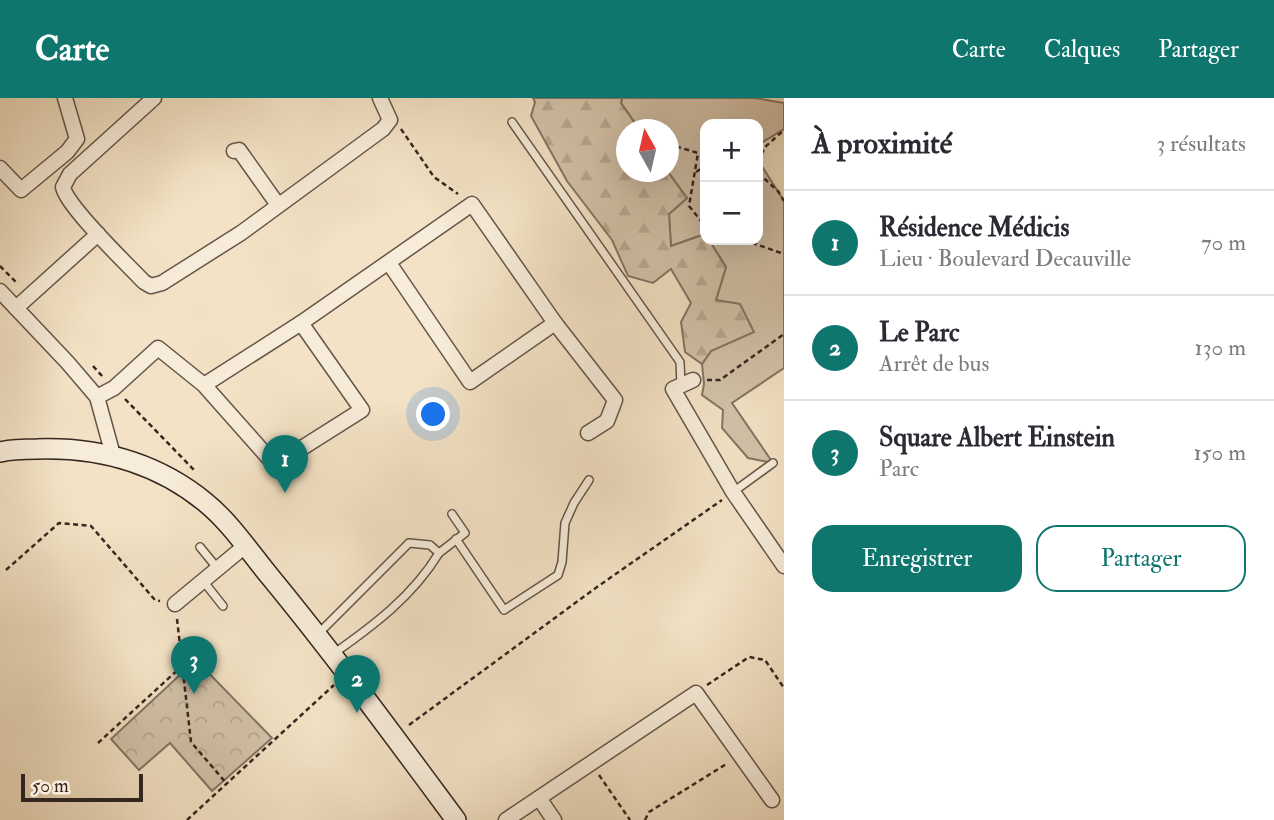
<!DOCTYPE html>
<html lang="fr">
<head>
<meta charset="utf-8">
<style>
  body { margin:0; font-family:"IM FELL Double Pica",serif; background:#f7f7f7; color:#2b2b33 }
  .controls { position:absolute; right:21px; top:21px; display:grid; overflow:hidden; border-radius:14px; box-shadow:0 7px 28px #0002 }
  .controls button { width:63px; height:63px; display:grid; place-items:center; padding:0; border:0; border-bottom:2px solid #e1e1e2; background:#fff; color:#2b2b33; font:35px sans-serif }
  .compass { position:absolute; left:616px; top:21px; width:63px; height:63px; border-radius:50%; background:#fff; box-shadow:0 7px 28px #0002; rotate:352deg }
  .scale { position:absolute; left:21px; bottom:18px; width:122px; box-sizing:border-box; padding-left:7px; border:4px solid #362620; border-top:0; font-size:19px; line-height:24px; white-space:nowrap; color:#362620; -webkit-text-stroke:5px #f7ecd9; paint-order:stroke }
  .you { position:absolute; left:434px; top:317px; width:24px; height:24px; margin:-18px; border:5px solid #fff; border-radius:50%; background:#1a73e8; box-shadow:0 0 0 10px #1a73e833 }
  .badge { display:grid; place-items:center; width:46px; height:46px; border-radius:50%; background:#0f766e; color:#fff; font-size:23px; font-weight:700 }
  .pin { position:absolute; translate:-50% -58px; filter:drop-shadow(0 2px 4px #0008) }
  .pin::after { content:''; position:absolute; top:37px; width:24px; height:21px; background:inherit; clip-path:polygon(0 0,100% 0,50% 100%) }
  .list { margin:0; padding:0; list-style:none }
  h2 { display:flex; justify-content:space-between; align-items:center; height:91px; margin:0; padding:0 28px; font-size:30px }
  h2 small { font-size:23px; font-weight:400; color:#7c7c81 }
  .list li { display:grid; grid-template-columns:46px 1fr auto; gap:21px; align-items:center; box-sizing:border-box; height:105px; padding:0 28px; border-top:2px solid #e1e1e2 }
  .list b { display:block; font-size:26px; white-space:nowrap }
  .list p { margin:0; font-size:23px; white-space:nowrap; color:#7c7c81 }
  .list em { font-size:23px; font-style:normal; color:#7c7c81 }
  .actions { display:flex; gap:14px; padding:21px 28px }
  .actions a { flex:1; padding:16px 0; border:2px solid #0f766e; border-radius:21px; text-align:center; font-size:24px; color:#0f766e }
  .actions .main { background:#0f766e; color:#fff }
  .map { position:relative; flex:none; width:784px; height:722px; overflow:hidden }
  header { display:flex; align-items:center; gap:42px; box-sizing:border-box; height:98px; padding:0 35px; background:#0f766e; color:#fff }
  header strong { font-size:33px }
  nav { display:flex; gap:38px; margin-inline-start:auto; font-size:24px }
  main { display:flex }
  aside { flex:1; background:#fff }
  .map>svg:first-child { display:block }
  .grass { fill:#d3c2a9; stroke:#847464; stroke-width:2 }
  .forest { fill:url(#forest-firs); stroke:#847464; stroke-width:2 }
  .park { fill:url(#park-crowns); stroke:#847464; stroke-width:2 }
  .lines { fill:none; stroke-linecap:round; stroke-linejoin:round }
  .lane-casing { stroke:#655549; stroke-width:10 }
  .street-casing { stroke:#655549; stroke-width:17 }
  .secondary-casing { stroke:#362620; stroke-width:22 }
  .path { stroke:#362620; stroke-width:2.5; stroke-dasharray:5 3.5; stroke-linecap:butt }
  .lane { stroke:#f7ecd9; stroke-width:7 }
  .street { stroke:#f7ecd9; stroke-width:14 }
  .secondary { stroke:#f7ecd9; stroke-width:19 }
</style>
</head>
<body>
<header>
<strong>Carte</strong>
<nav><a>Carte</a><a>Calques</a><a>Partager</a></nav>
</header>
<main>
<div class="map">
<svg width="784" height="722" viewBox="0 0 784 722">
  <defs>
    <pattern id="forest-firs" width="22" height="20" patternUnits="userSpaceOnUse" patternTransform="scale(1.75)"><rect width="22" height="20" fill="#d3c2a9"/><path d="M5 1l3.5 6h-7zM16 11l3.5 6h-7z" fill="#b6a791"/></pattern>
    <pattern id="park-crowns" width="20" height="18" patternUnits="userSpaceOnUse" patternTransform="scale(1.75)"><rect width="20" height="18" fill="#d3c2a9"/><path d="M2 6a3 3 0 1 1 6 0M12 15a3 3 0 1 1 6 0" fill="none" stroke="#b6a791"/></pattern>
  </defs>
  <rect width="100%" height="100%" fill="#f3e2c5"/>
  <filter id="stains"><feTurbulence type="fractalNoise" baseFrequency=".00286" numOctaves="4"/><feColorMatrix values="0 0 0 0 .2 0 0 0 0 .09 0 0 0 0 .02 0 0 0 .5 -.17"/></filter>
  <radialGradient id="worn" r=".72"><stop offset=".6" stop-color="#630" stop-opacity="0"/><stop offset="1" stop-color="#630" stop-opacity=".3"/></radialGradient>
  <!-- grass -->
  <g class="grass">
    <polygon points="622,0 755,0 784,5 784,31 758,47 758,26 705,26 705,136 671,148 669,116 687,100 668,74 668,32 639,31 621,5"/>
    <polygon points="758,62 784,103 784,270 732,305 773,365 748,360 722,330 723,312 702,297 704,286 702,266 711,253 716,202 726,169 709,142 758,142"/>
  </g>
  <!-- forest -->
  <polygon class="forest" points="533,0 622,0 621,5 639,31 626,32 626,74 668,74 687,100 669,116 671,148 705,136 705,142 709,142 726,169 716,202 740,206 754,234 711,253 702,266 685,254 681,224 691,205 671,171 653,185 628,178 612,142 567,83 531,18 535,4"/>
  <!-- park -->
  <polygon class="park" points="196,562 272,640 212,693 170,645 139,672 111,641"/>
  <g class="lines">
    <defs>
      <g id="lane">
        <polyline points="512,24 680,264 681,287"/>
        <polyline points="733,394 773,365"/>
        <polyline points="456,441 504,512 558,477 562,464 565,425 574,405 589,382"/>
        <polyline points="200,449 218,471"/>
        <polyline points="204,484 223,508"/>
        <polyline points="318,536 409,445 430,447 439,455 465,435 452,416"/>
        <path d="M333 556C373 528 413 498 439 455"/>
      </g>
      <g id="street">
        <path d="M154 0 70 76 63 89C67 109 127 166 144 184L151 188 162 185 241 135 383 31 390 22 380 0"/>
        <polyline points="234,53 239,52 278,107"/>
        <polyline points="0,70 21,92 67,54 77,41 65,0"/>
        <polyline points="0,193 68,265 97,299 113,357"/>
        <polyline points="16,210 98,136"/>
        <polyline points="301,225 472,106 555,225 470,284 389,165"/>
        <polyline points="555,225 615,302 607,323 588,335"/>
        <polyline points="693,282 673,291 733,394 784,468"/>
        <polyline points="97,299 114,290 158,250 204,287 275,367 362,312 301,225 204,287"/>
        <polyline points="175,506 245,448"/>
        <polyline points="539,700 554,722"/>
        <polyline points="506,722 696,595 772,702"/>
      </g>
      <path id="secondary" d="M0 354C12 351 24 351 37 351 99 349 157 365 205 404 231 425 251 456 272 481 336 559 396 641 456 722"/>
    </defs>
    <!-- lane casing -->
    <use href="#lane" class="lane-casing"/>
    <!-- street casing -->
    <use href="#street" class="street-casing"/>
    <!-- secondary casing -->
    <use href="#secondary" class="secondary-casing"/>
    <!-- path -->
    <g class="path">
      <polyline points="401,31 434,79 458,96"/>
      <polyline points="668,46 698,55 689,108 705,128"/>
      <polyline points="758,64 765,49 784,32"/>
      <polyline points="696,74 705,68"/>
      <polyline points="758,75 778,93 784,103"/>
      <polyline points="744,142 784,156"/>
      <polyline points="0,168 18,186"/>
      <polyline points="93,268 103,279"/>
      <polyline points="707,282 720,282 784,236"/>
      <polyline points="125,301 196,374"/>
      <polyline points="6,472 59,425 91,428 155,502 160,503"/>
      <polyline points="177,521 191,644 227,686"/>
      <polyline points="707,587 749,559 765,562 784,590"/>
      <polyline points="409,627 597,489 722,402"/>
      <polyline points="98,645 182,568"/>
      <polyline points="599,677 630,722"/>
      <polyline points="187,722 334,587"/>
      <polyline points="645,722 649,714 728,665"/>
    </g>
    <!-- lane -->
    <use href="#lane" class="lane"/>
    <!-- street -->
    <use href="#street" class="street"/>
    <!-- secondary -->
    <use href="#secondary" class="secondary"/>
  </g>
  <rect width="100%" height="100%" filter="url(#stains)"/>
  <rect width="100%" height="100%" fill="url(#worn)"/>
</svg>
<div class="controls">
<button>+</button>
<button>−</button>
</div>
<svg class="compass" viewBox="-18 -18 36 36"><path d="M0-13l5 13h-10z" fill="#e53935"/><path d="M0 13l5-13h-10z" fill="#7c7c81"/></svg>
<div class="scale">50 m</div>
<div class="you"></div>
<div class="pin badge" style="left:285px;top:395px">1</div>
<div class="pin badge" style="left:357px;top:615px">2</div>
<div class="pin badge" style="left:194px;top:596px">3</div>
</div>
<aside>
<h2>À proximité<small>3 résultats</small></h2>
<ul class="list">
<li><span class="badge">1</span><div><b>Résidence Médicis</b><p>Lieu · Boulevard Decauville</p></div><em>70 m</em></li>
<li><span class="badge">2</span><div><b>Le Parc</b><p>Arrêt de bus</p></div><em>130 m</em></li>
<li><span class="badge">3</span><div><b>Square Albert Einstein</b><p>Parc</p></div><em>150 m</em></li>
</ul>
<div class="actions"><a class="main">Enregistrer</a><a>Partager</a></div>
</aside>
</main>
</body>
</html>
